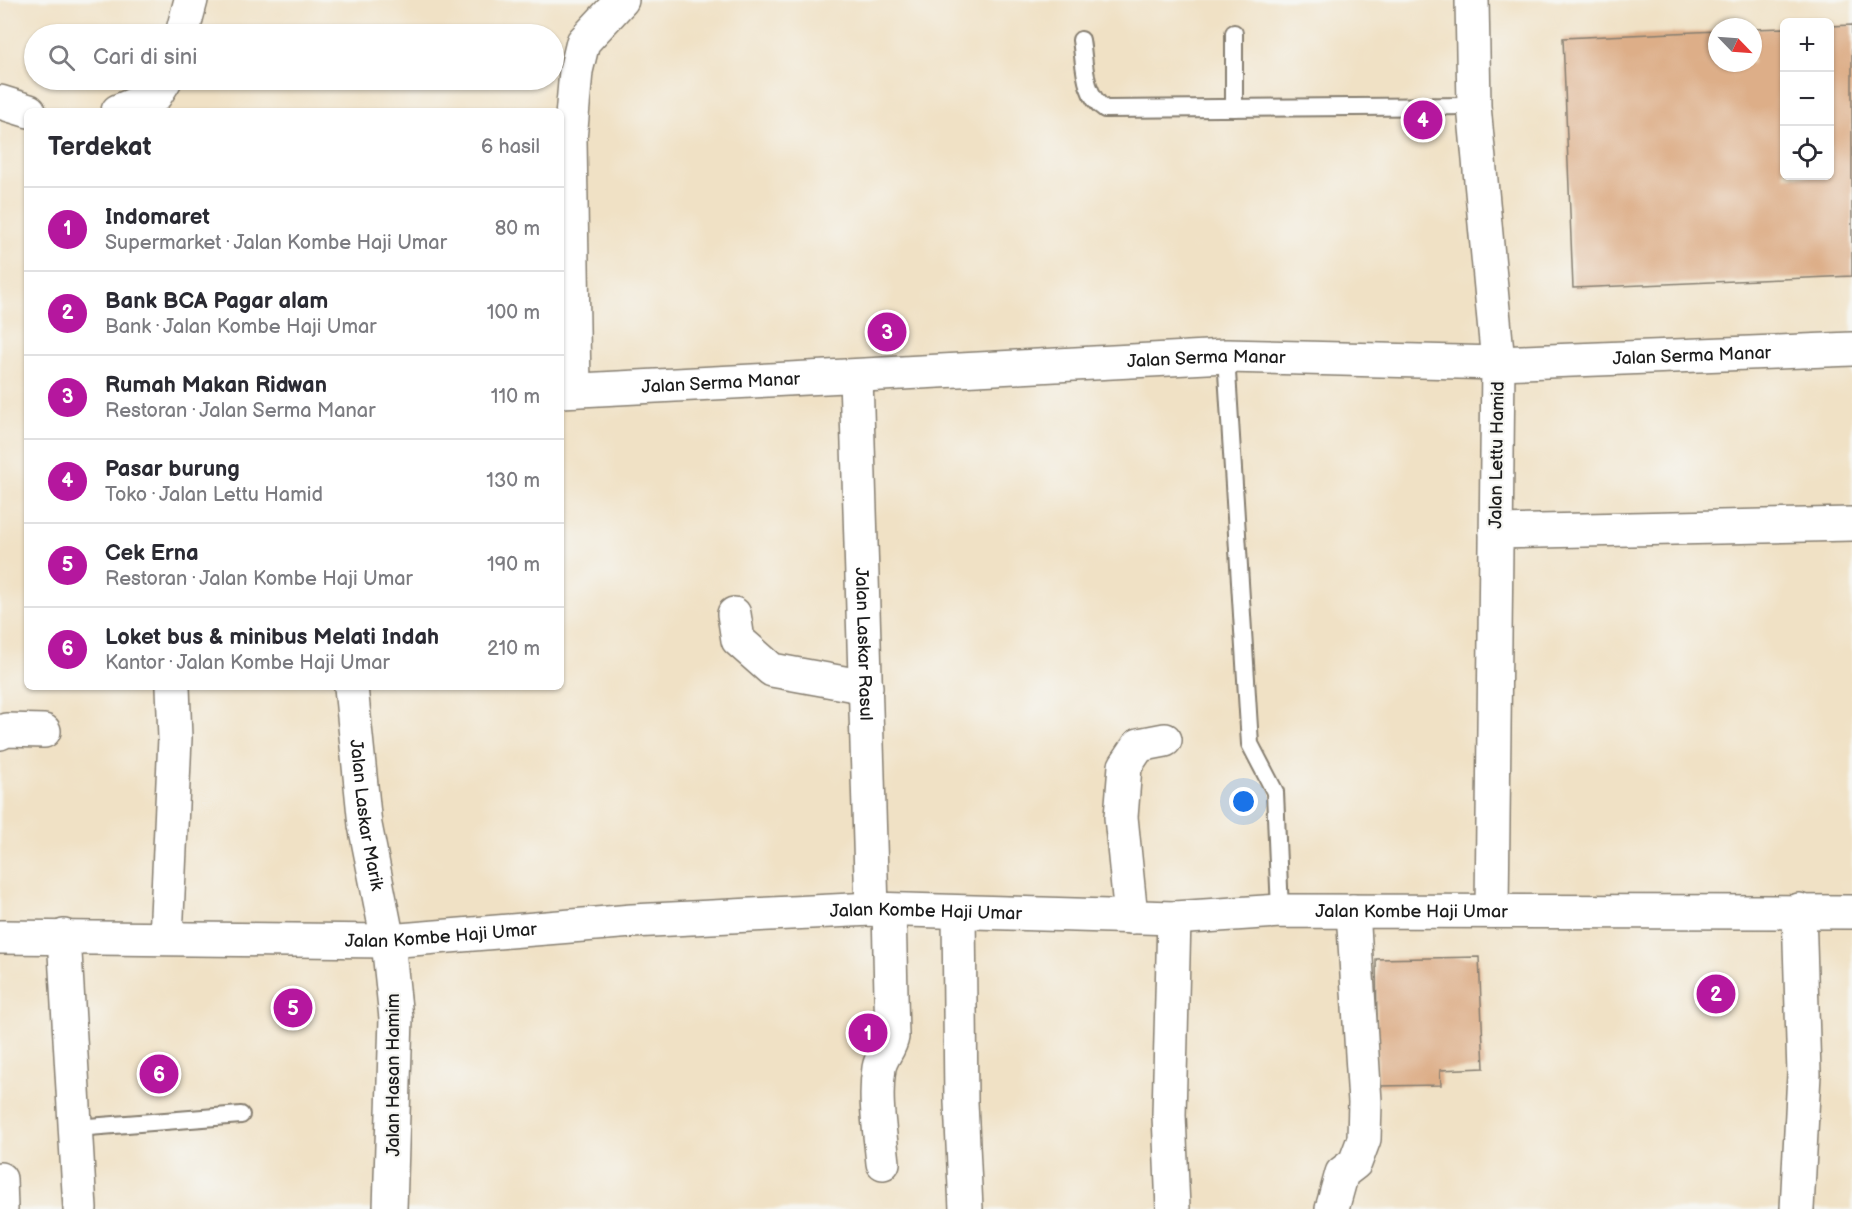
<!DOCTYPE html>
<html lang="id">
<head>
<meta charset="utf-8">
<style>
  body { margin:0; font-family:"Balsamiq Sans",sans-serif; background:#f2f2f3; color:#2b2b33 }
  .controls { position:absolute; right:18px; top:18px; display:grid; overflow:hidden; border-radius:9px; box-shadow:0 2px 4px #0004 }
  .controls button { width:54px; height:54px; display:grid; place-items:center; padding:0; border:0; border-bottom:2px solid #e1e1e2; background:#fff; color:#2b2b33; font:30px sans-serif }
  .compass { position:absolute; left:1708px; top:18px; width:54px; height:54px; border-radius:50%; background:#fff; box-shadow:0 2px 4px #0004; rotate:115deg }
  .you { position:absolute; left:1244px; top:802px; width:21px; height:21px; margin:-15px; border:4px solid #fff; border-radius:50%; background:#1a73e8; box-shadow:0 0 0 9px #1a73e833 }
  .badge { display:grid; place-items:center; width:39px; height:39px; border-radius:50%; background:#b5179e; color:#fff; font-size:20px; font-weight:700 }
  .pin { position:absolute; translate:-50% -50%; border:3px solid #fff; box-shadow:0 2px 6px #0006 }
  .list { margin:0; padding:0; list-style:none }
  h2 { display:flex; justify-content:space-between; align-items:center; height:78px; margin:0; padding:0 24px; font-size:26px }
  h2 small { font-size:20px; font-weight:400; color:#7c7c81 }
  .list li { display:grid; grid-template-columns:39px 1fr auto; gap:18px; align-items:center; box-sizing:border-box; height:84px; padding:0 24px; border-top:2px solid #e1e1e2 }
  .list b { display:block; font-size:22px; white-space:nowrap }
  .list p { margin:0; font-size:20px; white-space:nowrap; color:#7c7c81 }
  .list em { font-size:20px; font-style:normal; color:#7c7c81 }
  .icon { flex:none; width:33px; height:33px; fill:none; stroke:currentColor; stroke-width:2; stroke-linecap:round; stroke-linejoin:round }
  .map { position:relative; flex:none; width:1852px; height:1209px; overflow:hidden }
  .search { position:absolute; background:#fff; box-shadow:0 2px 4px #0004; left:24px; top:24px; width:540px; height:66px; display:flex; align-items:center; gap:15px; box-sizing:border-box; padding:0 21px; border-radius:33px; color:#7c7c81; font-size:22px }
  .panel { position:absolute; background:#fff; box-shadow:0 2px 4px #0004; left:24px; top:108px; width:540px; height:582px; border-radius:9px }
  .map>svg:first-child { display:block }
  .building { fill:#ddae88 }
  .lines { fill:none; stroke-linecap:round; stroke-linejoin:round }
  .lane-casing { stroke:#867e70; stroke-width:20 }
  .street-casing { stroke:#867e70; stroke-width:36 }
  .secondary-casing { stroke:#867e70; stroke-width:36 }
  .primary-casing { stroke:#867e70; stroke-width:36 }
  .lane { stroke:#fff; stroke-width:16 }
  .street { stroke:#fff; stroke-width:33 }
  .secondary { stroke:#fff; stroke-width:33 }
  .primary { stroke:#fff; stroke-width:33 }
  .labels { text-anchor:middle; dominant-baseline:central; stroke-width:4.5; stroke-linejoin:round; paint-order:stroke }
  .street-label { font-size:18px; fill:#1c1c1c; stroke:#f6f6f2 }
</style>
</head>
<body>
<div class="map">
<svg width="1852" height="1209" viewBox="0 0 1852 1209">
  <rect width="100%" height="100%" fill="#f6f6f2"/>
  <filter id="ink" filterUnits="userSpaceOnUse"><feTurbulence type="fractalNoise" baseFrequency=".0167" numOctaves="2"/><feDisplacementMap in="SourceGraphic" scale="12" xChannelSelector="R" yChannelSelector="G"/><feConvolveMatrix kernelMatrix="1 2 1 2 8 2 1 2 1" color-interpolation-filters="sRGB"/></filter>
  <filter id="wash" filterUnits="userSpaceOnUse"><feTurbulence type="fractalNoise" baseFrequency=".008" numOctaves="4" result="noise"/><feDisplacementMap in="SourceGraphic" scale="24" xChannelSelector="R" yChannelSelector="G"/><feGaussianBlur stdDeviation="1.35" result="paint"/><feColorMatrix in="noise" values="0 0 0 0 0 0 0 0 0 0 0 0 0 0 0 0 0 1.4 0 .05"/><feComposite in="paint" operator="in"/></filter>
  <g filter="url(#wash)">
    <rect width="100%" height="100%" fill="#f0e1c5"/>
    <g id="blocks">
      <!-- building -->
      <g class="building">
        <polygon points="1852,25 1852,276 1573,288 1563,38 1717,31 1717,63 1753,63 1753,29 1784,28 1784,176 1830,176 1830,26"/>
        <polygon points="1479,957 1484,1068 1440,1070 1441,1085 1378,1086 1376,959"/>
      </g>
    </g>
  </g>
  <g filter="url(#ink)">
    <use href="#blocks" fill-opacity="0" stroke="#867e70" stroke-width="1.5"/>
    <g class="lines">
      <defs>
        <g id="lane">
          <polyline points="1234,33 1234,108"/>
          <path d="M1081 40C1085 64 1083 95 1105 109L1474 106"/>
          <polyline points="1226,356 1250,744 1275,792 1280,911"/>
          <polyline points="76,1128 241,1115"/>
        </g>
        <g id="street">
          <polyline points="182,34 191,0"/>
          <polyline points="0,102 29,111"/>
          <polyline points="118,111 155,96 165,80"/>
          <path id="s1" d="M856 377 872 909"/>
          <polyline points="574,390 570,140 576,71 583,42 622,0"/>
          <path id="s2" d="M561 391 1226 356 1498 363 1852 349"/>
          <polyline points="1496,532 1852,524"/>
          <polyline points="734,614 738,640 772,670 866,687"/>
          <path id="s3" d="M351 687 365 825 388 941 396 1018 390 1209"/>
          <polyline points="0,733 6,730 44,731"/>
          <polyline points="959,913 961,1102 966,1209"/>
          <polyline points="1131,917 1121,817 1125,766 1139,745 1165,740"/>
          <polyline points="64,936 80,1209"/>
          <polyline points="166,938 175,738 173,687"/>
          <path d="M883 1163C880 1131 874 1099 879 1068 881 1056 890 1049 892 1037L889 910"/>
          <polyline points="0,1179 1,1209"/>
          <polyline points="1173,1209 1169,1115 1174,918"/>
          <polyline points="1332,1209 1342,1173 1355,1163 1364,1139 1365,1102 1353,911"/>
          <polyline points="1797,1209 1804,1074 1799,910"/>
        </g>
        <polyline id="secondary" points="1472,0 1474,106 1498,363 1492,911"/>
        <g id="primary">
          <path id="s4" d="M0 937 388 941 632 921 872 909 1174 918 1280 911 1852 912"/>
        </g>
      </defs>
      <!-- lane casing -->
      <use href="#lane" class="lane-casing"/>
      <!-- street casing -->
      <use href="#street" class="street-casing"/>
      <!-- secondary casing -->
      <use href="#secondary" class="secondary-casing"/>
      <!-- primary casing -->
      <use href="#primary" class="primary-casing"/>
      <!-- lane -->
      <use href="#lane" class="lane"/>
      <!-- street -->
      <use href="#street" class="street"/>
      <!-- secondary -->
      <use href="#secondary" class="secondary"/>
      <!-- primary -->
      <use href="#primary" class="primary"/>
    </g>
  </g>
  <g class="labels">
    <!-- street labels -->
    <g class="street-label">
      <text stroke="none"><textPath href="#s2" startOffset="1132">Jalan Serma Manar</textPath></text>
      <text stroke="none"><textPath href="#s2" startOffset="646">Jalan Serma Manar</textPath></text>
      <text stroke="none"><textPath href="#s2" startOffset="160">Jalan Serma Manar</textPath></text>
      <text transform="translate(1497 455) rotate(-89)">Jalan Lettu Hamid</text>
      <text stroke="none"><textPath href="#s1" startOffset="267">Jalan Laskar Rasul</textPath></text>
      <text stroke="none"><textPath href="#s3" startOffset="129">Jalan Laskar Marik</textPath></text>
      <text stroke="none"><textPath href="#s4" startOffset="1413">Jalan Kombe Haji Umar</textPath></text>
      <text stroke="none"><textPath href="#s4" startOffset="927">Jalan Kombe Haji Umar</textPath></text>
      <text stroke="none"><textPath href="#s4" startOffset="441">Jalan Kombe Haji Umar</textPath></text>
      <text transform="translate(393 1075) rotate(-90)">Jalan Hasan Hamim</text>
    </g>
  </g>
</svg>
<div class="controls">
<button>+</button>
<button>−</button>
<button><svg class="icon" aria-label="locate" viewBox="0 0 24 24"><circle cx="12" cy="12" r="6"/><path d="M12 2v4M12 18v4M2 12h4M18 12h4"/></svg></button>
</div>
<svg class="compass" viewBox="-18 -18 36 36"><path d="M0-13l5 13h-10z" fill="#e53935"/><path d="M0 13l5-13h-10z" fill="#7c7c81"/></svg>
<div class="you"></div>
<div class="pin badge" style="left:868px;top:1033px">1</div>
<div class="pin badge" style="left:1716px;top:994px">2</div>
<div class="pin badge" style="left:887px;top:332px">3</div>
<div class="pin badge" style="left:1423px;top:120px">4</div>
<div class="pin badge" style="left:293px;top:1008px">5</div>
<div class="pin badge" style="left:159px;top:1074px">6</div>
<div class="search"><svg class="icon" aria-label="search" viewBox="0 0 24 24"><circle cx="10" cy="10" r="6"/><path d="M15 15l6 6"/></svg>Cari di sini</div>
<section class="panel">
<h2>Terdekat<small>6 hasil</small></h2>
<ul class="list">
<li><span class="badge">1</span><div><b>Indomaret</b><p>Supermarket · Jalan Kombe Haji Umar</p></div><em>80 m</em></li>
<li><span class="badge">2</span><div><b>Bank BCA Pagar alam</b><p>Bank · Jalan Kombe Haji Umar</p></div><em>100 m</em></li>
<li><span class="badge">3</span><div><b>Rumah Makan Ridwan</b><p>Restoran · Jalan Serma Manar</p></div><em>110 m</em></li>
<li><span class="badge">4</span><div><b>Pasar burung</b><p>Toko · Jalan Lettu Hamid</p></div><em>130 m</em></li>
<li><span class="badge">5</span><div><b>Cek Erna</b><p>Restoran · Jalan Kombe Haji Umar</p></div><em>190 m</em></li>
<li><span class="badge">6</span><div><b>Loket bus &amp; minibus Melati Indah</b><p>Kantor · Jalan Kombe Haji Umar</p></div><em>210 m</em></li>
</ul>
</section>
</div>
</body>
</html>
